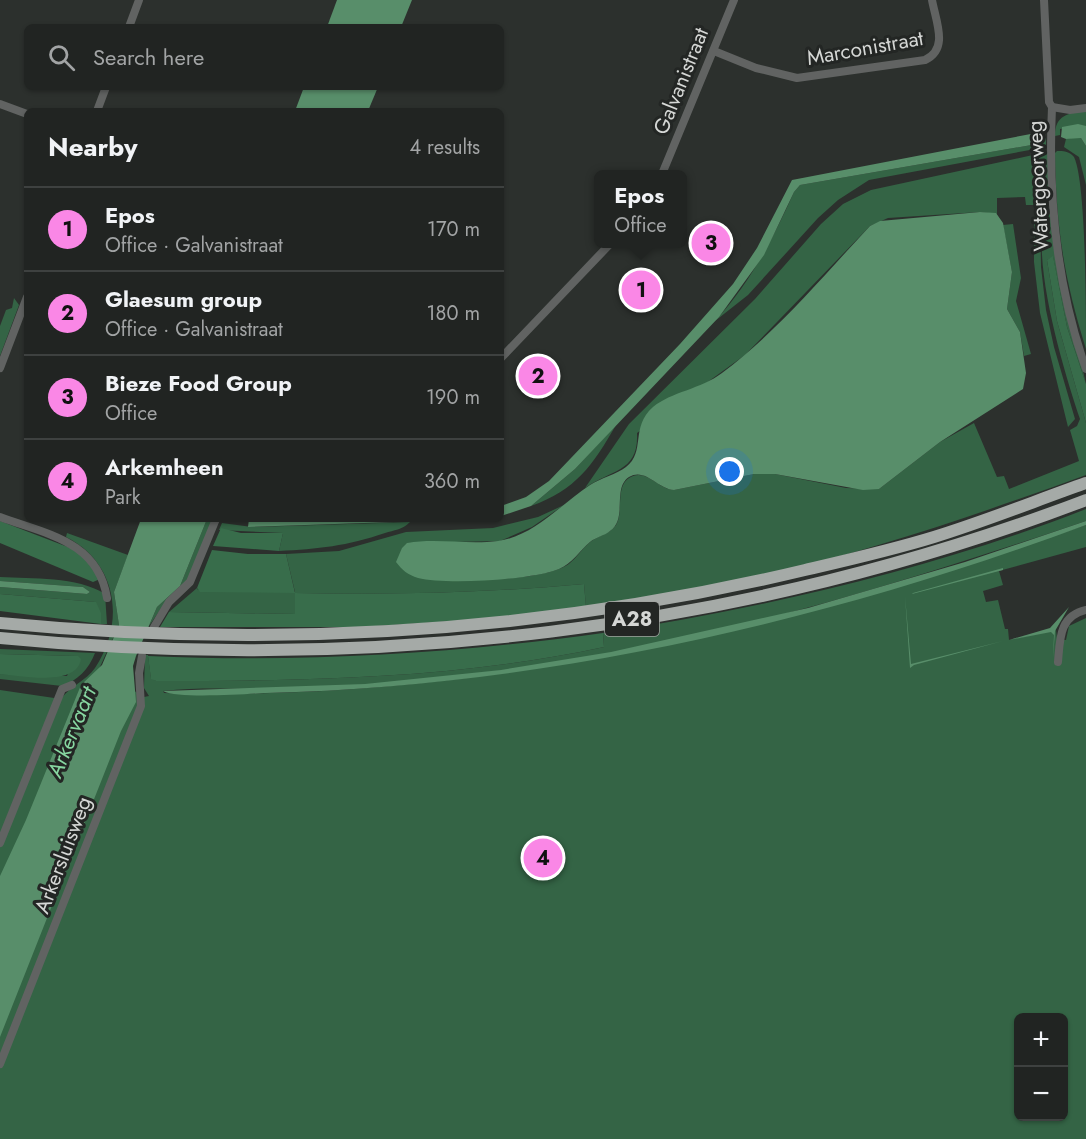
<!DOCTYPE html>
<html lang="en">
<head>
<meta charset="utf-8">
<style>
  body { margin:0; font-family:Jost,sans-serif; background:#2d302f; color:#f1f3f6 }
  .controls { position:absolute; right:18px; bottom:18px; display:grid; overflow:hidden; border-radius:9px; box-shadow:0 2px 4px #0004 }
  .controls button { width:54px; height:54px; display:grid; place-items:center; padding:0; border:0; border-bottom:2px solid #3e4140; background:#212422; color:#f1f3f6; font:30px sans-serif }
  .you { position:absolute; left:730px; top:472px; width:21px; height:21px; margin:-15px; border:4px solid #fff; border-radius:50%; background:#1a73e8; box-shadow:0 0 0 9px #1a73e833 }
  .badge { display:grid; place-items:center; width:39px; height:39px; border-radius:50%; background:#fa87e6; color:#111; font-size:20px; font-weight:700 }
  .pin { position:absolute; translate:-50% -50%; border:3px solid #fff; box-shadow:0 2px 6px #0006 }
  .popup { position:absolute; left:594px; top:170px; width:93px; height:78px; box-sizing:border-box; display:grid; place-content:center; border-radius:9px; background:#212422; filter:drop-shadow(0 2px 4px #0005); font-size:20px; white-space:nowrap; color:#a2a4a5 }
  .popup b { font-size:22px; color:#f1f3f6 }
  .popup::after { content:''; position:absolute; left:50%; top:100%; margin-left:-12px; border:12px solid transparent; border-top-color:#212422 }
  .list { margin:0; padding:0; list-style:none }
  h2 { display:flex; justify-content:space-between; align-items:center; height:78px; margin:0; padding:0 24px; font-size:26px }
  h2 small { font-size:20px; font-weight:400; color:#a2a4a5 }
  .list li { display:grid; grid-template-columns:39px 1fr auto; gap:18px; align-items:center; box-sizing:border-box; height:84px; padding:0 24px; border-top:2px solid #3e4140 }
  .list b { display:block; font-size:22px; white-space:nowrap }
  .list p { margin:0; font-size:20px; white-space:nowrap; color:#a2a4a5 }
  .list em { font-size:20px; font-style:normal; color:#a2a4a5 }
  .icon { flex:none; width:33px; height:33px; fill:none; stroke:currentColor; stroke-width:2; stroke-linecap:round; stroke-linejoin:round }
  .map { position:relative; flex:none; width:1086px; height:1139px; overflow:hidden }
  .search { position:absolute; background:#212422; box-shadow:0 2px 4px #0004; left:24px; top:24px; width:480px; height:66px; display:flex; align-items:center; gap:15px; box-sizing:border-box; padding:0 21px; border-radius:9px; color:#a2a4a5; font-size:22px }
  .panel { position:absolute; background:#212422; box-shadow:0 2px 4px #0004; left:24px; top:108px; width:480px; height:414px; border-radius:9px }
  .map>svg:first-child { display:block }
  .green { fill:#346445; fill-rule:evenodd }
  .forest { fill:#386d4b }
  .water { fill:#588e6a }
  .lines { fill:none; stroke-linecap:round; stroke-linejoin:round }
  .minor { stroke:#616362; stroke-width:8 }
  .highway { stroke:#a5aaa7; stroke-width:12 }
  .labels { text-anchor:middle; dominant-baseline:central; stroke-width:6; stroke-linejoin:round; paint-order:stroke }
  .shield { fill:#232624; stroke:#a0a2a0; stroke-width:1.5 }
  .shield-label { font-size:20px; font-weight:bold; fill:#d5d7d5 }
  .street-label { font-size:21px; fill:#d5d7d5; stroke:#232624 }
  .water-label { font-size:22px; font-style:italic; fill:#87d7a1; stroke:#232624 }
</style>
</head>
<body>
<div class="map">
<svg width="1086" height="1139" viewBox="0 0 1086 1139">
  <rect width="100%" height="100%" fill="#2c302d"/>
  <!-- green -->
  <g class="green">
    <path d="M1086 111V126L1060 129V135L1055 136C1055 115 1068 113 1086 111Z"/>
    <polygon points="1076,137 1081,138 1086,146 1086,185 1079,157 1064,147 1066,139"/>
    <path d="M1046 138V147L869 180 838 200 818 218 748 295 715 321C750 283 773 239 794 192L800 185 1037 144Z"/>
    <path d="M1057 151C1063 151 1069 151 1074 157 1086 181 1086 313 1086 349 1064 279 1056 227 1055 153Z"/>
    <path d="M1042 153H1048L1049 191 1040 205H1026L1025 197 997 198V214L980 212 888 218 870 226 745 355 637 433C639 472 612 469 585 488L629 424 755 299 821 224 843 204 871 190Z"/>
    <polygon points="1040,211 1041,267 1046,310 1054,347 1075,419 1068,427 1040,313 1034,262 1034,216"/>
    <path d="M1047 212 1050 214 1079 354 1086 384 1067 327 1053 257 1047 260 1057 321 1086 423V475C976 515 866 553 752 578 697 590 641 597 586 607L584 584C488 593 392 595 296 593L295 614 169 612 197 588 198 590 295 592 286 554 339 551 406 532 493 528 538 517 564 505 532 527 500 541 407 543 434 580C466 580 545 582 570 563 577 557 582 549 589 543 597 536 610 534 616 525 624 512 615 487 629 478 645 467 658 489 674 490L754 474H775L846 488 879 489 940 442 974 423 997 477 1004 476 1009 489 1079 461 1070 430 1077 426 1080 419C1065 375 1028 254 1047 212Z"/>
    <polygon points="1013,224 1021,278 1016,301 1031,354 1024,356 1020,332 1007,309 1012,272 1003,225"/>
    <polygon points="14,298 19,305 0,356 0,326 6,310 12,308"/>
    <path d="M616 425C593 465 576 490 531 506L575 469Z"/>
    <path d="M1086 509V521L1083 522C892 586 698 647 498 671 431 679 363 686 296 689 252 690 206 686 163 691L164 693C481 703 789 627 1086 525V547L984 575 999 571 1003 585 983 591 986 602 998 600 1005 629H1008L1009 640 1056 630 1057 639 1066 640 1069 626 1086 618V1139H0V690L61 699C70 686 86 681 95 668 126 622 117 562 66 537L67 533 128 555 114 592 119 625 99 669 144 697 149 696 144 688 145 655H148L151 678 156 681C306 681 457 679 604 647L603 633C764 608 934 569 1086 509ZM1018 1018H1064V1116H1018Z"/>
    <polygon points="207,519 213,519 188,581 167,600 149,626 157,607 180,586"/>
    <path d="M410 522C402 530 394 530 385 533 347 546 318 549 279 551L283 533 219 530 222 523 252 527Z"/>
    <path d="M0 577C32 579 77 576 105 594L107 624H101L95 602 0 594V587L87 594 90 592 83 587 0 581Z"/>
    <path d="M0 649 95 653C89 669 77 681 62 686L0 679V674L67 676 75 656 0 654Z"/>
  </g>
  <!-- forest -->
  <g class="forest">
    <polygon points="1053,256 1067,327 1086,384 1086,423 1057,321 1047,260"/>
    <polygon points="0,521 73,549 83,556 100,579 93,582 0,543"/>
    <polygon points="221,528 241,533 283,533 279,551 213,546"/>
    <path d="M212 550 248 554H286L295 593C392 595 488 593 584 584L586 607 486 619 361 627H160L169 612 295 614V593L200 592 197 588Z"/>
    <polygon points="0,594 96,602 101,613 101,624 0,611"/>
    <path d="M603 633 604 647C457 679 306 681 156 681L151 679 148 656C300 663 452 654 603 633Z"/>
    <path d="M0 654 78 656 81 659C77 687 21 676 0 674Z"/>
  </g>
  <!-- water -->
  <g class="water">
    <polygon points="337,0 412,0 401,27 327,27"/>
    <polygon points="304,87 378,87 368,111 295,111"/>
    <polygon points="1078,124 1086,126 1086,146 1081,138 1066,139 1061,137 1062,127"/>
    <polygon points="1036,133 1041,139 1037,144 800,185 794,192 764,255 719,317 575,469 531,506 501,516 501,506 526,497 549,481 680,344 733,284 757,248 792,180"/>
    <path d="M980 212 996 213 1003 223 1012 272 1007 309 1020 332 1026 373 1023 389 940 442 879 489 863 490 775 474H754L674 490C658 489 645 467 629 477 612 488 628 519 610 531 604 536 596 537 590 542 579 551 573 563 559 569 533 580 446 585 418 578 408 575 402 570 396 562L402 548 407 543C437 538 468 545 498 541 534 536 561 504 590 485 601 478 617 474 626 467 646 452 630 427 653 407 671 392 701 389 722 373 777 332 823 276 870 226L880 221Z"/>
    <polygon points="141,519 207,519 180,586 157,607 136,656 133,666 136,702 121,731 0,1037 0,876 26,820 81,685 102,665 119,625 114,592"/>
    <polygon points="249,519 482,519 248,527"/>
    <path d="M1086 521V525C825 622 545 686 266 693 245 694 178 699 163 691L365 684 501 670 611 652 808 608 965 562Z"/>
    <polygon points="1003,568 1003,570 912,594 913,593"/>
    <polygon points="0,581 83,587 90,592 87,594 0,587"/>
    <polygon points="905,596 911,664 1003,641 914,665 910,668"/>
    <polygon points="1069,607 1055,631 1053,658 1054,635 1051,632 1009,640 1050,628"/>
  </g>
  <g class="lines">
    <!-- minor -->
    <g class="minor">
      <path d="M1044 0 1049 102 1052 107C1048 195 1056 285 1086 369"/>
      <polyline points="129,27 139,0"/>
      <path d="M714 51 756 68 797 78 925 60C949 49 936 22 932 0"/>
      <polyline points="0,104 27,114"/>
      <polyline points="1052,107 1070,110 1086,108"/>
      <polyline points="97,111 106,87"/>
      <polyline points="662,174 734,0"/>
      <polyline points="501,358 610,244"/>
      <polyline points="0,368 27,297"/>
      <path d="M0 517C46 534 98 541 107 598"/>
      <polyline points="154,627 169,602 190,582 216,519"/>
      <path d="M1058 662C1060 639 1059 616 1086 610"/>
      <polyline points="0,843 62,689 72,685"/>
      <polyline points="0,1064 141,706 139,673 142,656"/>
    </g>
    <!-- highway -->
    <g class="highway">
      <path d="M0 623C270 649 541 633 805 570 848 560 892 550 934 537 986 521 1035 501 1086 483"/>
      <path d="M0 638C365 674 743 631 1086 500"/>
    </g>
  </g>
  <g class="labels">
    <!-- shield labels -->
    <rect class="shield" x="605" y="602" width="54" height="34" rx="4.5"/>
    <g class="shield-label">
      <text x="632" y="619">A28</text>
    </g>
    <!-- street labels -->
    <g class="street-label">
      <text transform="translate(865 48) rotate(-10)">Marconistraat</text>
      <text transform="translate(681 81) rotate(-68)">Galvanistraat</text>
      <text transform="translate(1038 186) rotate(-93)">Watergoorweg</text>
      <text transform="translate(63 855) rotate(-69)">Arkersluisweg</text>
    </g>
    <!-- water labels -->
    <g class="water-label">
      <text transform="translate(71 732) rotate(-68)">Arkervaart</text>
    </g>
  </g>
</svg>
<div class="controls">
<button>+</button>
<button>−</button>
</div>
<div class="you"></div>
<div class="pin badge" style="left:641px;top:290px">1</div>
<div class="popup"><b>Epos</b>Office</div>
<div class="pin badge" style="left:538px;top:376px">2</div>
<div class="pin badge" style="left:711px;top:243px">3</div>
<div class="pin badge" style="left:543px;top:858px">4</div>
<div class="search"><svg class="icon" aria-label="search" viewBox="0 0 24 24"><circle cx="10" cy="10" r="6"/><path d="M15 15l6 6"/></svg>Search here</div>
<section class="panel">
<h2>Nearby<small>4 results</small></h2>
<ul class="list">
<li><span class="badge">1</span><div><b>Epos</b><p>Office · Galvanistraat</p></div><em>170 m</em></li>
<li><span class="badge">2</span><div><b>Glaesum group</b><p>Office · Galvanistraat</p></div><em>180 m</em></li>
<li><span class="badge">3</span><div><b>Bieze Food Group</b><p>Office</p></div><em>190 m</em></li>
<li><span class="badge">4</span><div><b>Arkemheen</b><p>Park</p></div><em>360 m</em></li>
</ul>
</section>
</div>
</body>
</html>
